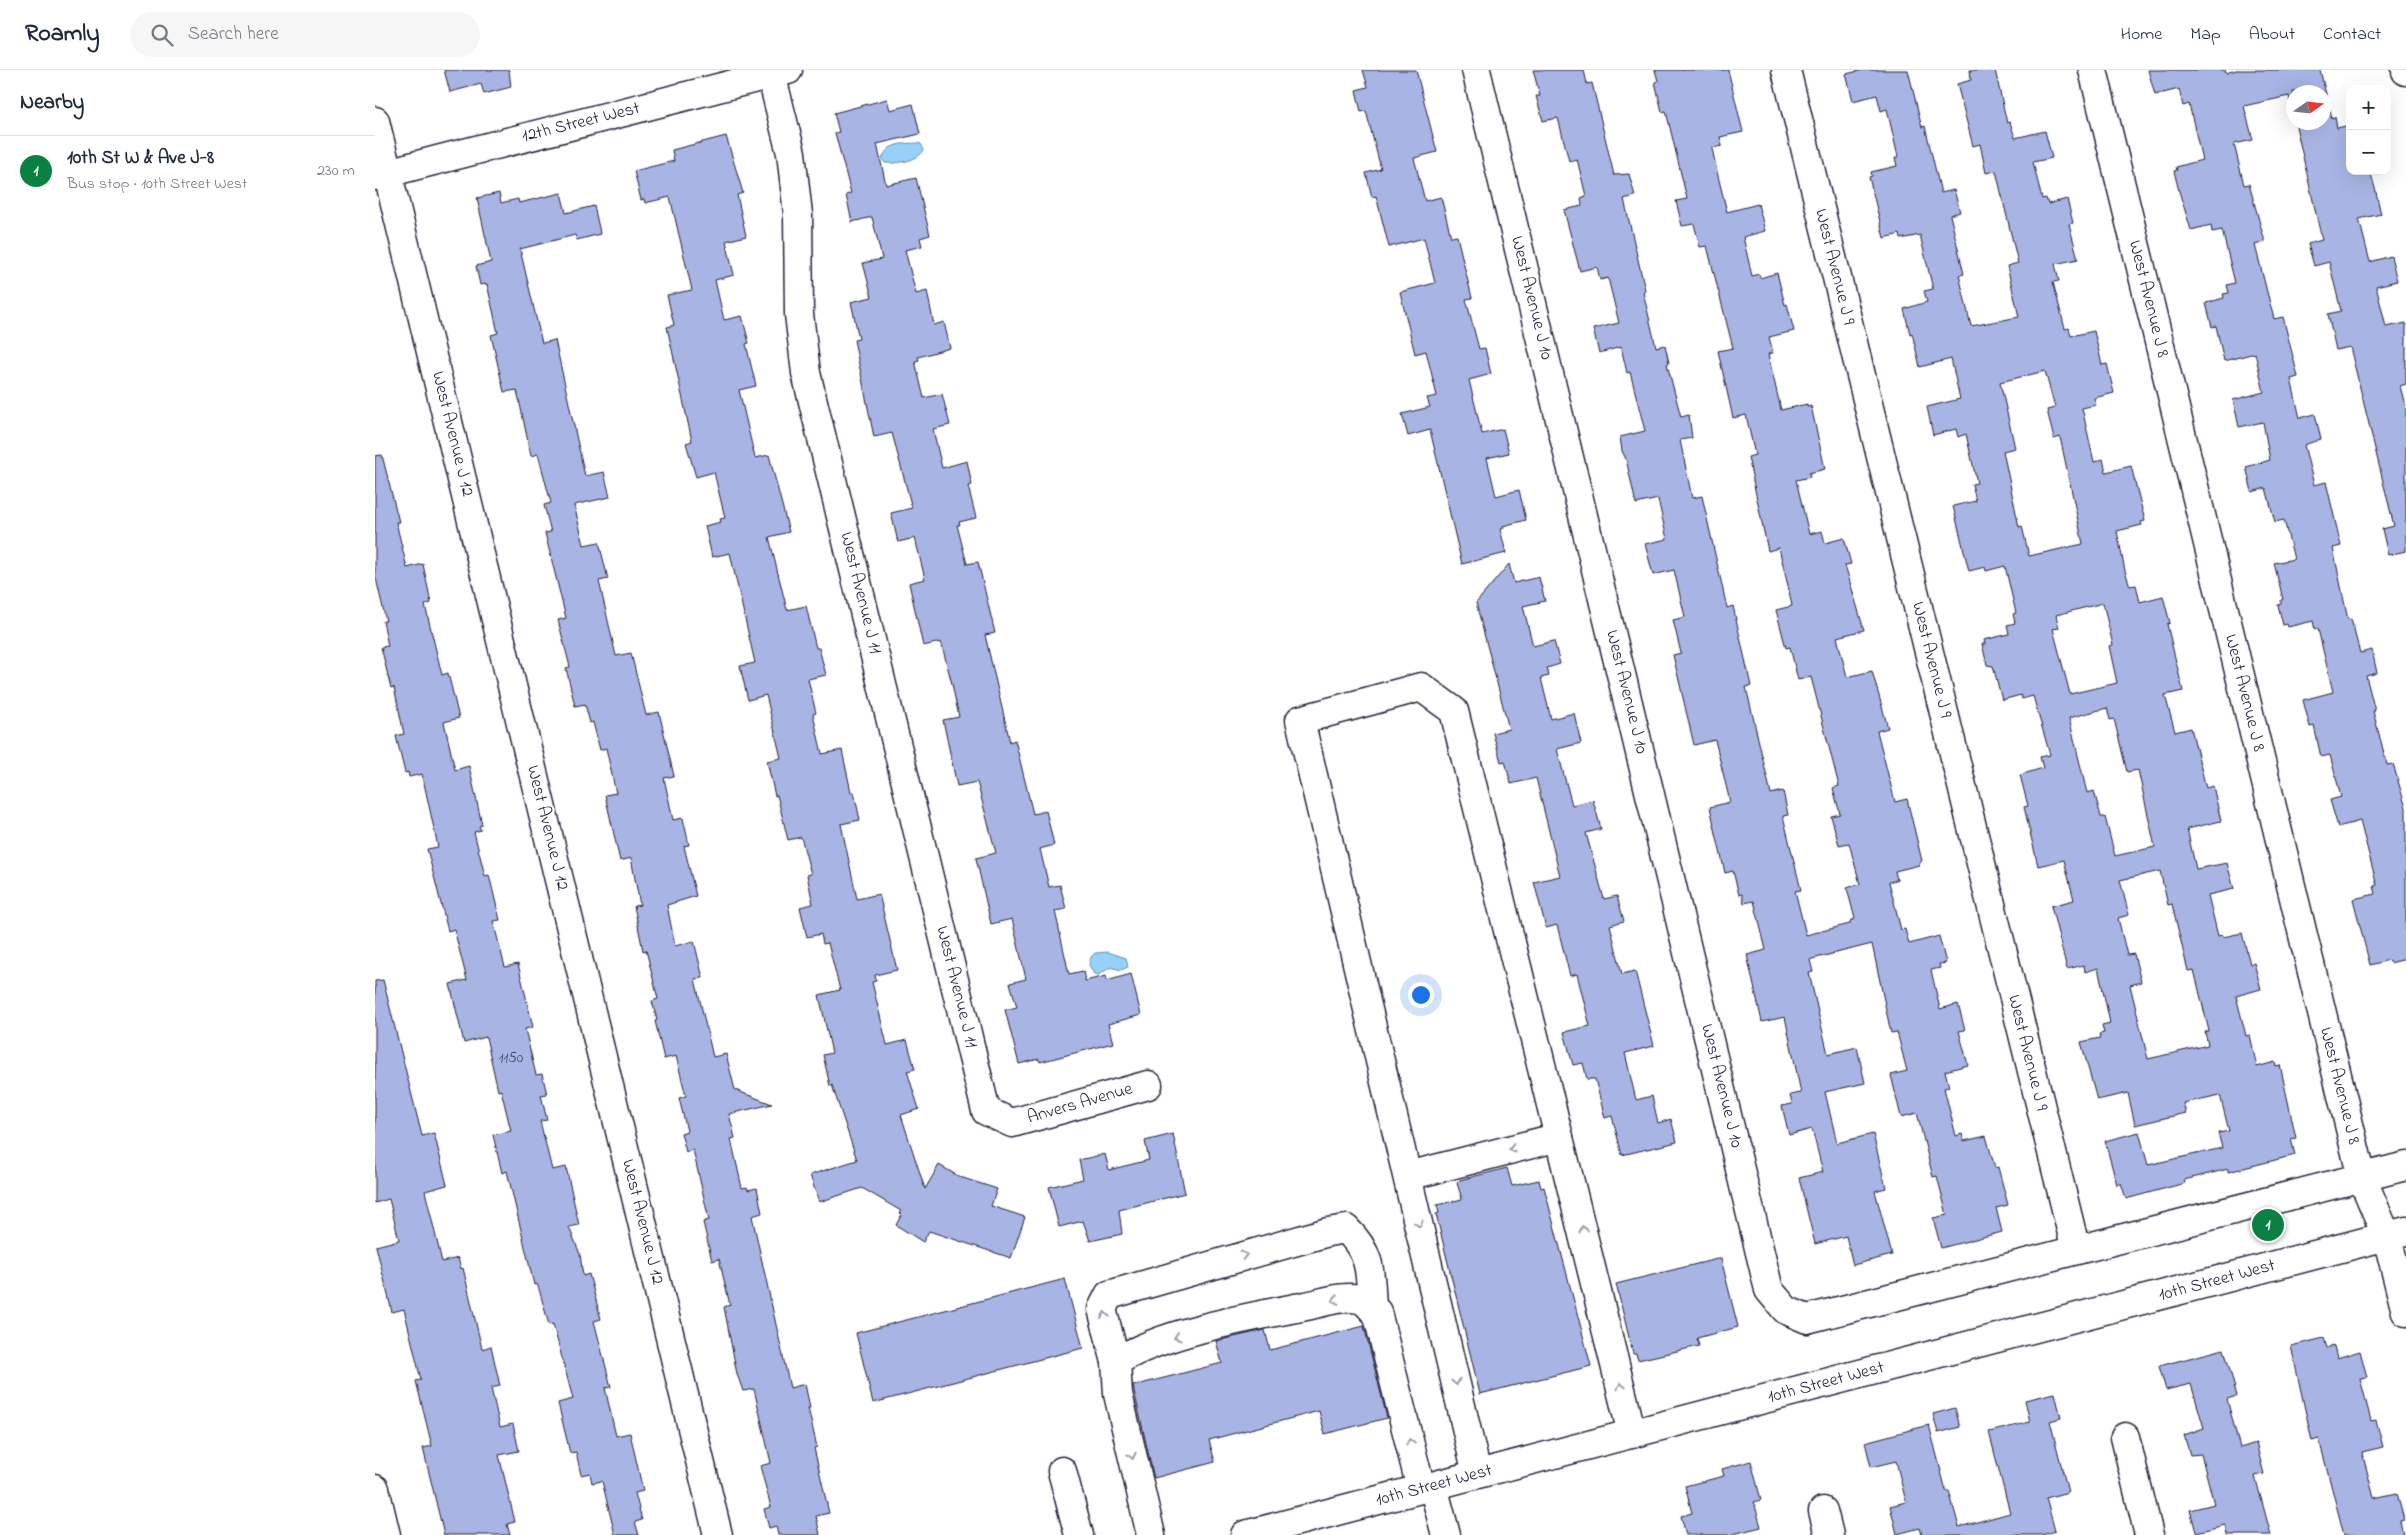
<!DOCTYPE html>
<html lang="en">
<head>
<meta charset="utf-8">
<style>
  body { margin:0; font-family:"Indie Flower",sans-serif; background:#f6f6f7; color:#1f2937 }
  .controls { position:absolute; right:15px; top:15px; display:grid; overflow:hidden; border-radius:10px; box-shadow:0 5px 20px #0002 }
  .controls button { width:45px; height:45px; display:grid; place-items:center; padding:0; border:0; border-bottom:1px solid #e0e1e3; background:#fff; color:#1f2937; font:25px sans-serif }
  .compass { position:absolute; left:1911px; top:15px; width:45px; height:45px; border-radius:50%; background:#fff; box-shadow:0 5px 20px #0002; rotate:76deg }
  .you { position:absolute; left:1045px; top:924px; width:18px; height:18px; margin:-12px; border:4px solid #fff; border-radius:50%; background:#1a73e8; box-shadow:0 0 0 8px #1a73e833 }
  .badge { display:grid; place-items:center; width:32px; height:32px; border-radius:50%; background:#0b8043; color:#fff; font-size:16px; font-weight:700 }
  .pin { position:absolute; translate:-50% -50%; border:2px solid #fff; box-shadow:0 1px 5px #0006 }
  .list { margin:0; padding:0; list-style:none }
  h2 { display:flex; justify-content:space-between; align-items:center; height:65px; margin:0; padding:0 20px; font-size:21px }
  h2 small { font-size:16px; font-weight:400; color:#747a83 }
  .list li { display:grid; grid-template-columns:32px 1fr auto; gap:15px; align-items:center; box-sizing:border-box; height:70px; padding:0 20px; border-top:1px solid #e0e1e3 }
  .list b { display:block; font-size:19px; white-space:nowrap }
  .list p { margin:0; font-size:16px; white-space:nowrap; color:#747a83 }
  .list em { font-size:16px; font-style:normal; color:#747a83 }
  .icon { flex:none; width:28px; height:28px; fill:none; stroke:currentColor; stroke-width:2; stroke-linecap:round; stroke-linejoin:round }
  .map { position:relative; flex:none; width:2031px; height:1465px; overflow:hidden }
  header { display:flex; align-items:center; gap:30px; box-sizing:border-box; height:70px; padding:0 25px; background:#fff; border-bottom:1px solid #e0e1e3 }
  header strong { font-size:24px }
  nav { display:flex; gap:28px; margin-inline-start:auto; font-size:18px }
  .search { width:350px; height:45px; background:#f6f6f7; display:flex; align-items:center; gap:12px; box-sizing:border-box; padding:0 18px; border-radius:28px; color:#747a83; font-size:19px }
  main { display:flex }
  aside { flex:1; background:#fff }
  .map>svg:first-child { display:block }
  .water { fill:#96d2f7; stroke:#688cac }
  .building { fill:#a8b4e4; stroke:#22223b; fill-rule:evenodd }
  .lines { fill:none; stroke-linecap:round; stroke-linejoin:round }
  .minor-casing { stroke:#22223b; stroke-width:31 }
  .major-casing { stroke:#22223b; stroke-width:31 }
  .minor { stroke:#fff; stroke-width:28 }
  .major { stroke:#fff; stroke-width:28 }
  .oneway { stroke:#9c9ca7 }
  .labels { text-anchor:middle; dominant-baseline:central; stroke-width:4.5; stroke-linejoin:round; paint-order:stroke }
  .number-label { font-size:15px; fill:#444665 }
  .street-label { font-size:18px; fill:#22223b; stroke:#fff }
</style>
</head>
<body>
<header>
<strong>Roamly</strong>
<div class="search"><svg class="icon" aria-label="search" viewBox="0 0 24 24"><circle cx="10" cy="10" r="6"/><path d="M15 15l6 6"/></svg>Search here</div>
<nav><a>Home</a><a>Map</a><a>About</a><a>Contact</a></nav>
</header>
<main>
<aside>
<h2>Nearby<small></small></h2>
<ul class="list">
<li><span class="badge">1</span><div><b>10th St W &amp; Ave J-8</b><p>Bus stop · 10th Street West</p></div><em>230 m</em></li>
</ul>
</aside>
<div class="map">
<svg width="2031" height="1465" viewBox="0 0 2031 1465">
  <rect width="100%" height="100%" fill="#fff"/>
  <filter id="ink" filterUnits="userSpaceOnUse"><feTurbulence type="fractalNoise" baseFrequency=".02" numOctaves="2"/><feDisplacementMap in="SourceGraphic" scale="10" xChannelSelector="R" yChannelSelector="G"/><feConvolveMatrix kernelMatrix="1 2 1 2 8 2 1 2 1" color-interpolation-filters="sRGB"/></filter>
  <g filter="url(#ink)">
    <!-- water -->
    <g class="water">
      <path d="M543 73 546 74 549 80C543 91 522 94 510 93L507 89C513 72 528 74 543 73Z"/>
      <polygon points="733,882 751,888 753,897 746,900 736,897 723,905 719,904 714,895 716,887 720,883"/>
    </g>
    <!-- building -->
    <g class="building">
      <polygon points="69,0 134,0 136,17 109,24 106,14 75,22"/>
      <polygon points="988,0 1041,0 1062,82 1039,88 1050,131 1066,127 1076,167 1082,166 1097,228 1091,229 1104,279 1110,278 1116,304 1094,310 1107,364 1128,359 1134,383 1112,388 1121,426 1144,420 1151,450 1128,456 1129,458 1125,459 1131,483 1087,494 1055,360 1033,366 1027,344 1055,337 1052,328 1062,326 1051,281 1040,284 1025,222 1060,213 1049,168 1014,177 1001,126 997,127 991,103 1006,99 991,41 986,42 981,20 993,17"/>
      <polygon points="1158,0 1209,0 1212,14 1217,13 1239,105 1254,104 1260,126 1249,129 1270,220 1268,222 1281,277 1290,275 1294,293 1292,294 1306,347 1314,345 1317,368 1305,370 1317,428 1327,426 1352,538 1358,536 1376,616 1371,617 1396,724 1408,721 1413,745 1408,746 1426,820 1420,821 1431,865 1475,854 1475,851 1480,849 1472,818 1485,814 1474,773 1464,775 1456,746 1465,744 1458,718 1464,716 1436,607 1423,610 1415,577 1411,578 1401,540 1417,536 1413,516 1404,478 1393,481 1373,387 1380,385 1371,345 1358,348 1343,281 1358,278 1332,176 1325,177 1319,154 1307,156 1301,131 1312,129 1291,41 1287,42 1280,12 1283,11 1280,0 1353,0 1368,62 1345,67 1347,76 1337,78 1342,102 1352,142 1383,134 1390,161 1368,167 1377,206 1384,204 1385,208 1402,203 1410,235 1412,234 1419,261 1394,267 1398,283 1393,284 1406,340 1432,334 1432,337 1436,336 1450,399 1434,403 1435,407 1421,410 1434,464 1447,461 1450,473 1469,468 1476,494 1470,495 1489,560 1462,567 1472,607 1497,601 1513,658 1502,661 1520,732 1532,729 1547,791 1544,792 1544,795 1520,801 1522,810 1514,812 1526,860 1530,859 1534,874 1564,866 1571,893 1564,894 1565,898 1556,900 1565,939 1583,934 1590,960 1584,961 1593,995 1570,1001 1574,1017 1569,1018 1581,1066 1587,1064 1589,1071 1611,1066 1620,1098 1623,1097 1633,1135 1621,1138 1627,1162 1566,1178 1558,1148 1572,1145 1562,1106 1558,1107 1542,1043 1526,1047 1516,1005 1532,1001 1522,962 1516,963 1497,874 1437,889 1435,890 1438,902 1434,903 1453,984 1482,977 1490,1013 1450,1022 1462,1073 1498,1064 1511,1118 1500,1121 1517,1185 1478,1195 1471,1166 1440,1174 1424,1108 1448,1102 1437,1059 1414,1065 1407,1036 1417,1034 1415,1025 1426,1023 1410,947 1387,952 1372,885 1391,880 1379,831 1369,833 1367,824 1364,825 1358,801 1350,803 1335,737 1355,732 1340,670 1319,675 1298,585 1306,583 1298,550 1310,547 1299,500 1278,505 1270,474 1292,469 1283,429 1261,434 1251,389 1247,381 1245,367 1270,361 1255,302 1252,303 1246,277 1224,283 1218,259 1244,253 1233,208 1225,210 1222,197 1205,201 1189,140 1207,136 1206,128 1211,126 1202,89 1194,91 1183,48 1168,51 1161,26 1165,26"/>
      <path d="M1488 0H1533L1547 57 1550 56 1566 123 1579 120 1585 142 1575 145 1589 204 1584 205 1596 256 1644 247 1632 196 1643 193 1621 101 1611 103 1605 74 1598 76 1582 14 1596 10 1595 0H1620L1632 53 1635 52 1640 68 1670 61 1677 88 1658 92 1667 129 1671 128 1673 134 1692 129 1698 153 1694 154 1703 189 1680 194 1684 211 1678 212 1690 259 1694 258 1696 266 1719 261 1727 295 1732 294 1739 323 1719 328 1721 335 1707 338 1719 392 1728 389 1731 402 1756 396 1770 451 1766 452 1767 455 1742 461 1750 501 1755 516 1761 515 1765 532 1788 526 1795 553 1792 554 1808 621 1790 625 1800 662 1816 658 1831 718 1838 716 1846 751 1812 759 1821 799 1852 793 1859 819 1833 825 1843 866 1848 865V867L1867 863 1875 894 1879 893 1886 919 1861 926 1871 966 1875 965 1882 997 1900 992 1901 996 1905 995 1921 1068 1916 1069 1920 1085 1853 1102V1099L1809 1110 1810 1113 1751 1129 1746 1113 1742 1115 1730 1071 1764 1062 1773 1095 1847 1078 1843 1063 1854 1061 1845 1025 1808 1033 1811 1043 1760 1055 1753 1023 1722 1030 1706 972 1725 968 1724 964 1729 963 1727 955 1735 953 1723 898 1710 902 1709 895 1692 899 1676 836 1699 830 1689 790 1663 796 1649 737 1653 736 1645 705 1668 698 1665 687 1675 685 1658 626 1647 629 1646 625 1627 630 1618 596 1612 595 1607 574H1610L1609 570 1634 564 1632 555 1640 553 1638 544 1641 543 1630 496 1611 501 1610 497 1594 501 1578 436 1601 431 1597 414 1602 413 1591 364 1583 367 1581 359 1558 365 1552 337 1585 329 1576 289 1545 297 1537 263 1535 264 1529 239 1552 232 1549 221 1558 219 1545 165 1526 169 1525 164 1509 168 1494 107 1497 106 1496 102 1522 96 1520 88 1523 87 1512 39 1506 41 1502 25 1478 31 1471 4ZM1670 301 1680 338 1672 340 1679 369 1685 367 1708 474 1654 486 1647 456 1644 457 1628 381 1640 378 1625 312ZM1728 533 1738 575 1734 576 1742 613 1695 624 1678 559 1684 558 1681 545ZM1732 638 1735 650 1739 649 1752 702 1763 700 1780 777 1740 786 1730 747H1726L1719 721 1712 723 1694 648ZM1785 801 1793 835 1797 834 1813 901 1819 900 1834 961 1830 962 1833 975 1773 989 1755 915 1766 912 1759 884 1752 885 1743 848 1754 845 1745 810Z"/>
      <polygon points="1773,0 1850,0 1851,3 1861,0 1945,0 1957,48 1960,47 1962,58 1975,55 1975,101 1995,101 2000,118 2006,144 1984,149 1995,192 2016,186 2022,211 2001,216 2011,257 2031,253 2031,314 2025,316 2031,339 2031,481 2013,485 2007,459 2019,456 1975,277 1961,280 1953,244 1966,241 1954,192 1939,196 1933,174 1947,170 1920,52 1948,52 1948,22 1918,22 1918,50 1914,26 1869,36 1878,70 1859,74 1869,115 1874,114 1890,172 1880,175 1899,249 1908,247 1923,307 1916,309 1925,348 1940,344 1946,369 1929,375 1939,415 1951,412 1966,476 1958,478 1973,550 1976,549 1985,583 1997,580 2002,603 1991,606 2000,641 1998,641 2012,695 2018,694 2031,738 2031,889 2015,893 2014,890 1995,895 1978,829 2001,824 1999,816 2002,815 1985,751 1963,757 1955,730 1966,727 1955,685 1946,687 1939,656 1935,657 1928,630 1958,622 1943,559 1940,560 1938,551 1913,557 1912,554 1908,555 1903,535 1906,534 1906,530 1908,529 1899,493 1919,489 1909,450 1900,452 1891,418 1877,422 1871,397 1895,390 1888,352 1864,357 1858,330 1889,322 1880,283 1849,291 1841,256 1837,257 1831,233 1849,228 1848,224 1854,223 1852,215 1860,213 1847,160 1837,162 1836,155 1816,160 1804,121 1799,101 1802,100 1801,97 1827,90 1814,34 1808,36 1804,19 1780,25"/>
      <polygon points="512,29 515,40 538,34 545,64 502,74 511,115 541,108 555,165 545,168 547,176 530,180 541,224 552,221 559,255 569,252 575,278 543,287 544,290 540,291 549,328 567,324 575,355 558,359 567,398 592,391 597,415 593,416 601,448 584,452 585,455 582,455 592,494 603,492 620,563 610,565 635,672 640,670 658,744 671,741 679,775 665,779 674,817 685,815 691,839 680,841 694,904 708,901 710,911 731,906 732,911 756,904 766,945 733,954 738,973 665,992 664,989 644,994 630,940 642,937 635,913 651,909 637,849 616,854 601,788 621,783 602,712 582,716 568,650 584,647 577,614 566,572 548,576 534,513 550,509 540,468 523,472 516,443 537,438 517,363 499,367 479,270 484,269 476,232 497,227 488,193 507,189 497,147 477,152 471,125 476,123 460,63 464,62 459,43"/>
      <polygon points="351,66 368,123 362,125 371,166 351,171 359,205 340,210 349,250 367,246 374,273 371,274 381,316 364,320 380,388 394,385 414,462 394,467 412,540 431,536 441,578 444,578 451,605 433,609 441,643 438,644 447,684 467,680 476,722 479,722 485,750 466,754 482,829 504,824 522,900 500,905 501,911 497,912 512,975 532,970 540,999 532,1001 544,1039 526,1045 550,1119 564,1095 585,1107 622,1119 616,1136 650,1147 636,1188 554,1161 548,1172 521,1155 527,1144 524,1143 526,1141 487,1118 444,1132 435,1105 482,1090 457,1015 455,1016 448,985 457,983 444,925 465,920 453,873 448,874 446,864 432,867 425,837 438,834 432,805 436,804 426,767 413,770 402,725 400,726 392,691 406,688 391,625 373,630 365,596 380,593 355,483 337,487 330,456 346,452 345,449 350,448 339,402 321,407 311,373 317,371 292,257 299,255 292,225 317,220 295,127 270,133 269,129 266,130 259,101 299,91 297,80"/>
      <polygon points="124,123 126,133 143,129 144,133 186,123 191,143 219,136 224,158 225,164 202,170 200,165 145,179 167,273 180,270 210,406 229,402 235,427 199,435 209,475 224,472 233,509 224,511 241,586 256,583 271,645 284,642 299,706 289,708 298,750 308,748 314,775 309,776 321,826 292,835 300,876 319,871 328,908 320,909 338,987 351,984 360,1020 397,1034 354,1044 360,1068 356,1069 367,1118 372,1117 373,1120 382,1118 387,1143 377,1146 415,1318 430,1314 435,1338 433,1338 442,1377 439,1378 454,1443 441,1446 445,1465 403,1465 401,1456 394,1458 389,1439 396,1437 385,1396 396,1393 379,1319 368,1321 362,1304 349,1237 355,1235 344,1189 337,1191 328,1152 334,1150 318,1080 311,1082 306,1063 312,1061 304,1028 311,1026 301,986 289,989 280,951 282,950 277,931 283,929 271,880 268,881 259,836 265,835 256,788 245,791 230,725 241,723 231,678 225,680 218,652 215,653 210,634 200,636 191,598 195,597 183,550 191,548 170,463 176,462 169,435 176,433 163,384 156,386 142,320 129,322 116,265 123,263 112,214 105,215 101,196 116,192 102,128"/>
      <polygon points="7,385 24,452 21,452 32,498 48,494 56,533 50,535 67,605 73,603 84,648 69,652 80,700 94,696 107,755 104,756 106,760 99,762 110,806 114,805 125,850 118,851 130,897 143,894 158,957 150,959 161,1005 167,1004 172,1024 166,1025 172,1050 165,1051 177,1100 191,1097 204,1155 194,1157 205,1184 208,1206 214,1204 226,1249 219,1251 236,1317 230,1318 241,1366 255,1363 264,1403 268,1421 260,1423 267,1450 260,1452 264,1465 240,1465 227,1411 217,1413 215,1403 206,1405 201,1382 195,1383 183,1333 198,1329 178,1254 174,1255 164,1219 162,1214 159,1215 132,1101 127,1103 118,1065 136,1061 126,1020 123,1021 111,967 89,973 75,914 92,910 79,859 73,861 52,779 63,777 47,704 34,707 33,702 30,703 21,666 29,664 19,617 16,618 6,577 13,576 8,551 11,551 0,504 0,386"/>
      <polygon points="1134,494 1139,513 1164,507 1170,531 1148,536 1158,576 1179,571 1185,594 1172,598 1174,606 1166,608 1176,649 1199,643 1206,673 1182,679 1197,735 1218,730 1226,759 1211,763 1229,829 1242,826 1249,851 1235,855 1247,904 1260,901 1279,976 1250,983 1261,1030 1277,1026 1283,1053 1296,1049 1302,1072 1247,1085 1237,1046 1230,1048 1220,1009 1212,1009 1208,993 1198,995 1189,962 1215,956 1202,904 1195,906 1182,855 1171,858 1159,812 1185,806 1161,708 1136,714 1130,691 1126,692 1118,663 1134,659 1101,533"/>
      <polygon points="8,910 47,1066 59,1063 72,1115 50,1121 67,1192 83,1188 86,1199 88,1198 107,1279 116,1276 125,1316 116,1318 125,1357 138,1354 144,1381 124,1385 140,1452 132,1454 135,1465 69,1465 48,1378 57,1376 41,1311 46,1310 29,1239 17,1242 1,1176 24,1170 14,1129 0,1133 0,911"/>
      <polygon points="798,1064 810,1123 744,1140 747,1164 715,1171 708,1151 684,1157 674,1117 708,1109 704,1090 730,1084 734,1100 774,1090 770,1071"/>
      <polygon points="1132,1098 1137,1116 1164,1110 1166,1118 1169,1117 1216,1296 1105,1324 1061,1144 1064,1143 1062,1135 1087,1129 1082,1113 1085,1110"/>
      <polygon points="1342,1189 1346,1189 1363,1257 1322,1268 1324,1276 1263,1290 1261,1284 1258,1284 1241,1214"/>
      <polygon points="690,1209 708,1278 498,1333 481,1263"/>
      <polygon points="989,1256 1012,1348 950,1364 944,1341 834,1370 840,1392 779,1408 758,1316 847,1293 841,1271 890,1260 895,1280"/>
      <polygon points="1949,1268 1952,1278 1959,1276 1962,1288 1985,1281 1992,1307 1985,1308 1996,1351 2001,1350 2008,1377 1987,1382 1999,1428 2022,1423 2029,1450 2025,1451 2028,1465 1969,1465 1944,1369 1937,1371 1916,1276"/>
      <polygon points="1849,1279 1862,1326 1852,1329 1865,1378 1881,1373 1889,1404 1880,1406 1896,1465 1852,1465 1850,1455 1821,1462 1815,1440 1839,1434 1826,1384 1815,1385 1809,1365 1829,1358 1816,1314 1791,1320 1784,1296"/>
      <polygon points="1680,1323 1686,1348 1675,1351 1693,1422 1671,1428 1680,1461 1667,1465 1547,1465 1545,1458 1522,1464 1515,1436 1531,1432 1521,1391 1496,1397 1490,1372 1554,1355 1571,1421 1574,1421 1584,1457 1635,1443 1614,1362 1655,1352 1650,1330"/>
      <polygon points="1580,1338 1585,1357 1563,1363 1558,1344"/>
      <polygon points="1376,1391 1386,1430 1379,1432 1386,1457 1354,1465 1311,1465 1306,1446 1317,1443 1310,1416 1349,1406 1347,1399"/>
    </g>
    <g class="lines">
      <defs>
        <g id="minor">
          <polyline points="395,0 416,83 423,144 424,244 431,303 611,1041 637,1053 773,1015"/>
          <polyline points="1101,0 1394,1220 1411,1240 1432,1249 2031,1096"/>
          <polyline points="1411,0 1701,1180"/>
          <polyline points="1718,0 1987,1108 2012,1167 2031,1242"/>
          <polyline points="2031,0 2031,1"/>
          <polyline points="0,51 343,1465"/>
          <polyline points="0,106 413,0"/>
          <polyline points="1033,1106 1184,1067"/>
          <path d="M741 1292 727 1239 734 1225 953 1162 971 1159C998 1185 995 1205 997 1239"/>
          <polyline points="1750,1367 1774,1465"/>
          <polyline points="687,1401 704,1465"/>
          <polyline points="1102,1404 925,650 1046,617 1079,641 1257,1364"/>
          <polyline points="1058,1416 1071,1465"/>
          <polyline points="0,1419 11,1465"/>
          <polyline points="1448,1441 1454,1465"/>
          <path d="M776 1465 743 1324 741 1292C788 1262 875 1247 931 1236 947 1233 967 1225 984 1229 990 1230 996 1238 1002 1242L1046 1419"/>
        </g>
        <polyline id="major" points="870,1465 2031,1161"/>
      </defs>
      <!-- minor casing -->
      <use href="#minor" class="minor-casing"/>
      <!-- major casing -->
      <use href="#major" class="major-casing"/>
      <!-- minor -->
      <use href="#minor" class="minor"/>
      <!-- major -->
      <use href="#major" class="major"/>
    </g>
    <!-- one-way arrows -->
    <defs><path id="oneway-chevron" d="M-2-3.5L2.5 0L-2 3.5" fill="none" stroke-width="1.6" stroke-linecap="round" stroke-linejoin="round" transform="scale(1.25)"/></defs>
    <g class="oneway">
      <use href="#oneway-chevron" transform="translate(1137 1079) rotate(165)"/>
      <use href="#oneway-chevron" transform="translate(1044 1154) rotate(77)"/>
      <use href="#oneway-chevron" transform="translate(1208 1159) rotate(-104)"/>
      <use href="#oneway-chevron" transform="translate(869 1185) rotate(-15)"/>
      <use href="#oneway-chevron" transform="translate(960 1230) rotate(169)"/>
      <use href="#oneway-chevron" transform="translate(730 1245) rotate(-99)"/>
      <use href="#oneway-chevron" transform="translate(802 1267) rotate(162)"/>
      <use href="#oneway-chevron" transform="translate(1081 1312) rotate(77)"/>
      <use href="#oneway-chevron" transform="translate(1246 1316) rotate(-103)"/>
      <use href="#oneway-chevron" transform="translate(1035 1372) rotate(-103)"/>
      <use href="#oneway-chevron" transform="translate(757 1386) rotate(77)"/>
    </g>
  </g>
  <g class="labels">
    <!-- number labels -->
    <g class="number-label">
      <text x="136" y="988">1150</text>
    </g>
    <!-- street labels -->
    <g class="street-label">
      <text transform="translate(206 53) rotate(-14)">12th Street West</text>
      <text transform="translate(1459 197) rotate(76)">West Avenue J 9</text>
      <text transform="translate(1156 228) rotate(76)">West Avenue J 10</text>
      <text transform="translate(1773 229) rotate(76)">West Avenue J 8</text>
      <text transform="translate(77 364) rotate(76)">West Avenue J 12</text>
      <text transform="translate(485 523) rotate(76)">West Avenue J 11</text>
      <text transform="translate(1556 590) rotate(76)">West Avenue J 9</text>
      <text transform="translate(1251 622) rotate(76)">West Avenue J 10</text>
      <text transform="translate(1869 623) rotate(76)">West Avenue J 8</text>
      <text transform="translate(172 758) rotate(76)">West Avenue J 12</text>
      <text transform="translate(581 917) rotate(76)">West Avenue J 11</text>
      <text transform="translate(1652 983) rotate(76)">West Avenue J 9</text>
      <text transform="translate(1346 1016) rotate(76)">West Avenue J 10</text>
      <text transform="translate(1964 1016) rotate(76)">West Avenue J 8</text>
      <text transform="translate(705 1034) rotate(-16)">Anvers Avenue</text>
      <text transform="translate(267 1152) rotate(76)">West Avenue J 12</text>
      <text transform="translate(1842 1211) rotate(-15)">10th Street West</text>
      <text transform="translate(1451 1313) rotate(-15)">10th Street West</text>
      <text transform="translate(1059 1416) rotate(-15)">10th Street West</text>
    </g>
  </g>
</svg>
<div class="controls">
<button>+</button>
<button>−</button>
</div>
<svg class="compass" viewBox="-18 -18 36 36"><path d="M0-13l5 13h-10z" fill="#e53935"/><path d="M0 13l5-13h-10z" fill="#747a83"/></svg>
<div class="you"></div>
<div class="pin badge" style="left:1893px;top:1155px">1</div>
</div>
</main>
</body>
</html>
